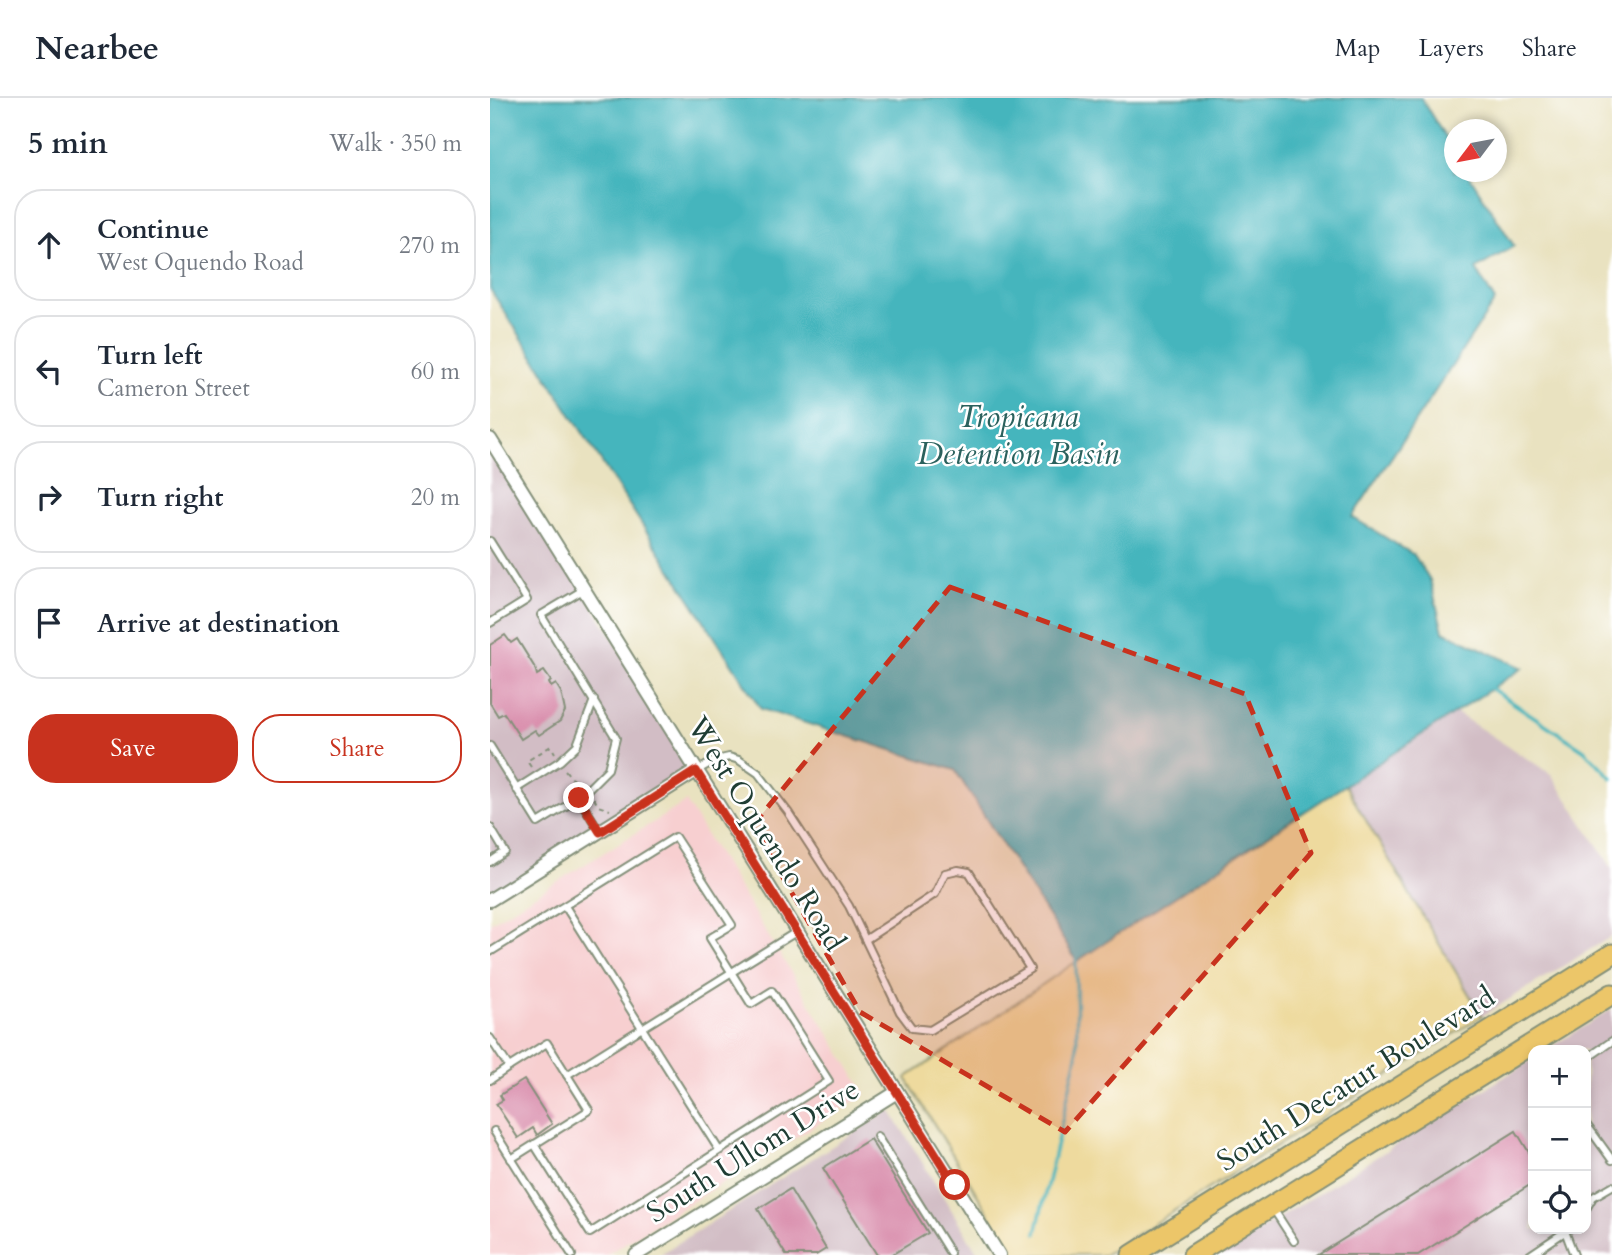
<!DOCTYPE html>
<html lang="en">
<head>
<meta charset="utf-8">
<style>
  body { margin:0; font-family:Cardo,serif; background:#f6f6f7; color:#1f2937 }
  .controls { position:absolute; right:21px; bottom:21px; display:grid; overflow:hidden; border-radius:14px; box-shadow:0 4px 10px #0003 }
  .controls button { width:63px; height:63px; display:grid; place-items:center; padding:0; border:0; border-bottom:2px solid #e0e1e3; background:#fff; color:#1f2937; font:35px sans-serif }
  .compass { position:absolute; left:954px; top:21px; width:63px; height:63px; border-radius:50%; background:#fff; box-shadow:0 4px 10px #0003; rotate:238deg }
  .stop { position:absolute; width:21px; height:21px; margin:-16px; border:5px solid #c8321e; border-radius:50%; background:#fff }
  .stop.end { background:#c8321e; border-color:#fff; box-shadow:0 2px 7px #0008 }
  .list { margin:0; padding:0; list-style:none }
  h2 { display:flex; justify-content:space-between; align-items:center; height:91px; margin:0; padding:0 28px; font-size:30px }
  h2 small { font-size:23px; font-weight:400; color:#747a83 }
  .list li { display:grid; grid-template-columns:46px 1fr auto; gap:21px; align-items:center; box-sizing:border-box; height:112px; margin:0 14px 14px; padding:0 14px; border:2px solid #e0e1e3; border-radius:28px }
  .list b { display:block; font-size:26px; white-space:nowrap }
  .list p { margin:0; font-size:23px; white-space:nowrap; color:#747a83 }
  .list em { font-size:23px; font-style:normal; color:#747a83 }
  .actions { display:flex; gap:14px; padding:21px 28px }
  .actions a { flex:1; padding:16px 0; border:2px solid #c8321e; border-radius:28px; text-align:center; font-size:24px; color:#c8321e }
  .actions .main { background:#c8321e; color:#fff }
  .icon { flex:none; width:38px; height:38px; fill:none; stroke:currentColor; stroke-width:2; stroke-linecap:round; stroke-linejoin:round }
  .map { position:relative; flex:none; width:1122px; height:1157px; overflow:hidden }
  header { display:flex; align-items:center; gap:42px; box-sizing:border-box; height:98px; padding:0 35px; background:#fff; border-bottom:2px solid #e0e1e3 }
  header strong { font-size:33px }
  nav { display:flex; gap:38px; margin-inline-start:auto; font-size:24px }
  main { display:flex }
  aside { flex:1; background:#fff }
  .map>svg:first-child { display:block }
  .built { fill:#f7cfd0 }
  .industrial { fill:#d2bdc5 }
  .sand { fill:#eeda9e; stroke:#868c69; stroke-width:2 }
  .water { fill:#45b5bd; stroke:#327978; stroke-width:2 }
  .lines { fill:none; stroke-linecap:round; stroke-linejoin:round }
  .stream { stroke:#45b5bd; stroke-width:3.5 }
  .building { fill:#d98dac }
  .lane-casing { stroke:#84907a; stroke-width:10 }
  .street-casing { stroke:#84907a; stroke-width:16 }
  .primary-casing { stroke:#84907a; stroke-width:23 }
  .path { stroke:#84907a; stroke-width:2; stroke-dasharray:5 5; stroke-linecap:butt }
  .lane { stroke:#fff; stroke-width:6 }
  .street { stroke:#fff; stroke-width:12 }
  .primary { stroke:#ecc669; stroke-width:19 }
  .route { stroke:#c8321e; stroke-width:9 }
  .marked { fill:#c8321e; fill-opacity:0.2; stroke:#c8321e; stroke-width:5; stroke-dasharray:14 9; stroke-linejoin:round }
  .labels { text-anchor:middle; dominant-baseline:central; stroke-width:5; stroke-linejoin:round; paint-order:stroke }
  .street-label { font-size:30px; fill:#1f3d34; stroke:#fff }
  .water-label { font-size:32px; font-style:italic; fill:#2a615d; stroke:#fff }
</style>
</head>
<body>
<header>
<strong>Nearbee</strong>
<nav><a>Map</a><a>Layers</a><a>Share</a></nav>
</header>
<main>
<aside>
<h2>5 min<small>Walk · 350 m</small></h2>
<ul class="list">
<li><svg class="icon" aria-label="ahead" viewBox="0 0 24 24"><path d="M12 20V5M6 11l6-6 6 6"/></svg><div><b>Continue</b><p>West Oquendo Road</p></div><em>270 m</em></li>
<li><svg class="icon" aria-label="left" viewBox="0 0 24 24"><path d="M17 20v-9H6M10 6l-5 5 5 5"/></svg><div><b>Turn left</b><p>Cameron Street</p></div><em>60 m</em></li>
<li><svg class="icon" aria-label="right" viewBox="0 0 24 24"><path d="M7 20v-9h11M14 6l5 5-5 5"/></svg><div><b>Turn right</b></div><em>20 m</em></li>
<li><svg class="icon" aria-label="arrive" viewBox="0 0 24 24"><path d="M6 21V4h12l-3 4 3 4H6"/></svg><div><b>Arrive at destination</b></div></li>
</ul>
<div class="actions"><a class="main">Save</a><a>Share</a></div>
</aside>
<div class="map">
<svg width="1122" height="1157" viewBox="0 0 1122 1157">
  <rect width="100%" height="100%" fill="#fff"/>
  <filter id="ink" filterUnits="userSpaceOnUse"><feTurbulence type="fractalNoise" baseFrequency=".0143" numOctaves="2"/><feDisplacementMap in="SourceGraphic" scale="14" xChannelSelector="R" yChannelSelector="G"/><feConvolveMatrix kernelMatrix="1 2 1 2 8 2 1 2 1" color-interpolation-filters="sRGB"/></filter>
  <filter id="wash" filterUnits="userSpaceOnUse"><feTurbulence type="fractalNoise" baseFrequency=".00686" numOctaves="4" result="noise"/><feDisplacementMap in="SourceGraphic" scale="28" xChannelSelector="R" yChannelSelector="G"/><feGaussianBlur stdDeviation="1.57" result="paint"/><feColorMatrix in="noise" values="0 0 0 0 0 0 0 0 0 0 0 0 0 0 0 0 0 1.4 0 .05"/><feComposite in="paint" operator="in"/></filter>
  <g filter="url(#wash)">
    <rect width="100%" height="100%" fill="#e9e2c0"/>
    <!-- built -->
    <polygon class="built" points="196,704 376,996 116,1157 0,1157 0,825"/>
    <!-- industrial -->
    <g class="industrial">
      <polygon points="0,343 206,673 0,802"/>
      <polygon points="965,614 1061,676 1122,770 1122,838 992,918 855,687"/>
      <polygon points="1122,911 1122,1157 730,1157 1043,961 1043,1131 1096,1131 1096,952 1056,952"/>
      <polygon points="400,1012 489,1157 169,1157"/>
    </g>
    <!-- sand -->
    <polygon class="sand" points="855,687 992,918 614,1157 524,1157 416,980 587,863"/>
    <!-- water -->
    <polygon class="water" points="0,0 931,0 964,54 964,74 977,74 1024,148 986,171 1005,203 862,419 924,457 940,482 953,533 1033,570 587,863 465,672 271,611 0,191"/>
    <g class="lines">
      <!-- stream -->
      <g class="stream">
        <polyline points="999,589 1094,652 1122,680"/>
        <polyline points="546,1135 587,958 586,861"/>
      </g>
    </g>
    <g id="blocks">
      <!-- building -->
      <g class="building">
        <polygon points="15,537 21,545 27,541 45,570 47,577 54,573 61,583 59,585 61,589 66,586 71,594 75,613 70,623 49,637 45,632 31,641 14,615 8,618 0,605 0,547"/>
        <polygon points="34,982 62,1026 47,1037 43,1030 28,1040 6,1006 13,1002 10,997"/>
        <polygon points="1026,1033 1043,1061 1043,1085 928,1157 828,1157"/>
        <polygon points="380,1041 438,1135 401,1157 387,1157 333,1070"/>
        <polygon points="300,1091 336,1151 326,1157 296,1157 268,1111"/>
      </g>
    </g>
  </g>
  <g filter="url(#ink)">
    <use href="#blocks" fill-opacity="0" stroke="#84907a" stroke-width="2"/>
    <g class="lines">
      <defs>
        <g id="lane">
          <polyline points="0,443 37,502 0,525"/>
          <polyline points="93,492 51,517 126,640 118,671 89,700 110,734"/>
          <polyline points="0,648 48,725 89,700"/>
          <polyline points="208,672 226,662 239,659 249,662 268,675 298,714 359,808 410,914 422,930 440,932 540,871 479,774 468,772 455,775 445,796 375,842"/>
          <polyline points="26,691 70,663 87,647 104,602"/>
          <polyline points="0,729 15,754 0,764"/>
          <polyline points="75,808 229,1052"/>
          <polyline points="0,854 185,739 242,827 220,840 261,906 282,893 339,983 100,1135 44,1046"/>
          <polyline points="0,940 19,969 0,982"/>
          <polyline points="1096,961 1122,943"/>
          <polyline points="19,969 57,945 77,977"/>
          <polyline points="1096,1026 1122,1062"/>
          <polyline points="4,1033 82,1157"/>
          <polyline points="387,1038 460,1155"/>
          <polyline points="21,1061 99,1012 77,977 306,834"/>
          <polyline points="782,1109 804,1143"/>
          <polyline points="1096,1111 1103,1099 1122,1088"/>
          <polyline points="1075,1133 1084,1157"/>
          <polyline points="1040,1157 1079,1131"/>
        </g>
        <g id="street">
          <polyline points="0,341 509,1157"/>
          <polyline points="0,802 206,673"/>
          <polyline points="146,1157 407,994"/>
        </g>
        <g id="primary">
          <polyline points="642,1157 1122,856"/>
          <polyline points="703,1157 1122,896"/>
        </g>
      </defs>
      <!-- lane casing -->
      <use href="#lane" class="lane-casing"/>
      <!-- street casing -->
      <use href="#street" class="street-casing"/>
      <!-- primary casing -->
      <use href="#primary" class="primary-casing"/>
      <!-- path -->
      <g class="path">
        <polyline points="41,669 37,663 61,648 65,655"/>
        <polyline points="75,672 89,689"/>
        <polyline points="104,700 108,708 120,712"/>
      </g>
      <!-- lane -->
      <use href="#lane" class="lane"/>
      <!-- street -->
      <use href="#street" class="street"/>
      <!-- primary -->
      <use href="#primary" class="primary"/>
    </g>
  </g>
  <g class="lines" filter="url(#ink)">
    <!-- route -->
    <polyline class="route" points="89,700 110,734 206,673 465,1087"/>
  </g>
  <!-- marked area -->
  <path class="marked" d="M460 489 755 596 821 755 575 1034 370 914 263 727Z"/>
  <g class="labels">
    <!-- street labels -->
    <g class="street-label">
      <text transform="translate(276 736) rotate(58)">West Oquendo Road</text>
      <text transform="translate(866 981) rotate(-32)">South Decatur Boulevard</text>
      <text transform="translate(263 1053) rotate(-32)">South Ullom Drive</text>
    </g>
    <!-- water labels -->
    <g class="water-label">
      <text x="528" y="319">Tropicana<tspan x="528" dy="37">Detention Basin</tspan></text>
    </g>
  </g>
</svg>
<div class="controls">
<button>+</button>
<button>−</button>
<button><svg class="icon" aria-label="locate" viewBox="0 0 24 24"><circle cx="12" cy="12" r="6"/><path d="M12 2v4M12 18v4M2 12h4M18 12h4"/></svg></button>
</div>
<svg class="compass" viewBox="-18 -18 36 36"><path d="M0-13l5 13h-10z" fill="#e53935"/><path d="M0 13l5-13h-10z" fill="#747a83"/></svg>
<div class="stop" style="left:465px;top:1087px"></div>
<div class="stop end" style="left:89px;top:700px"></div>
</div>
</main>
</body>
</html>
